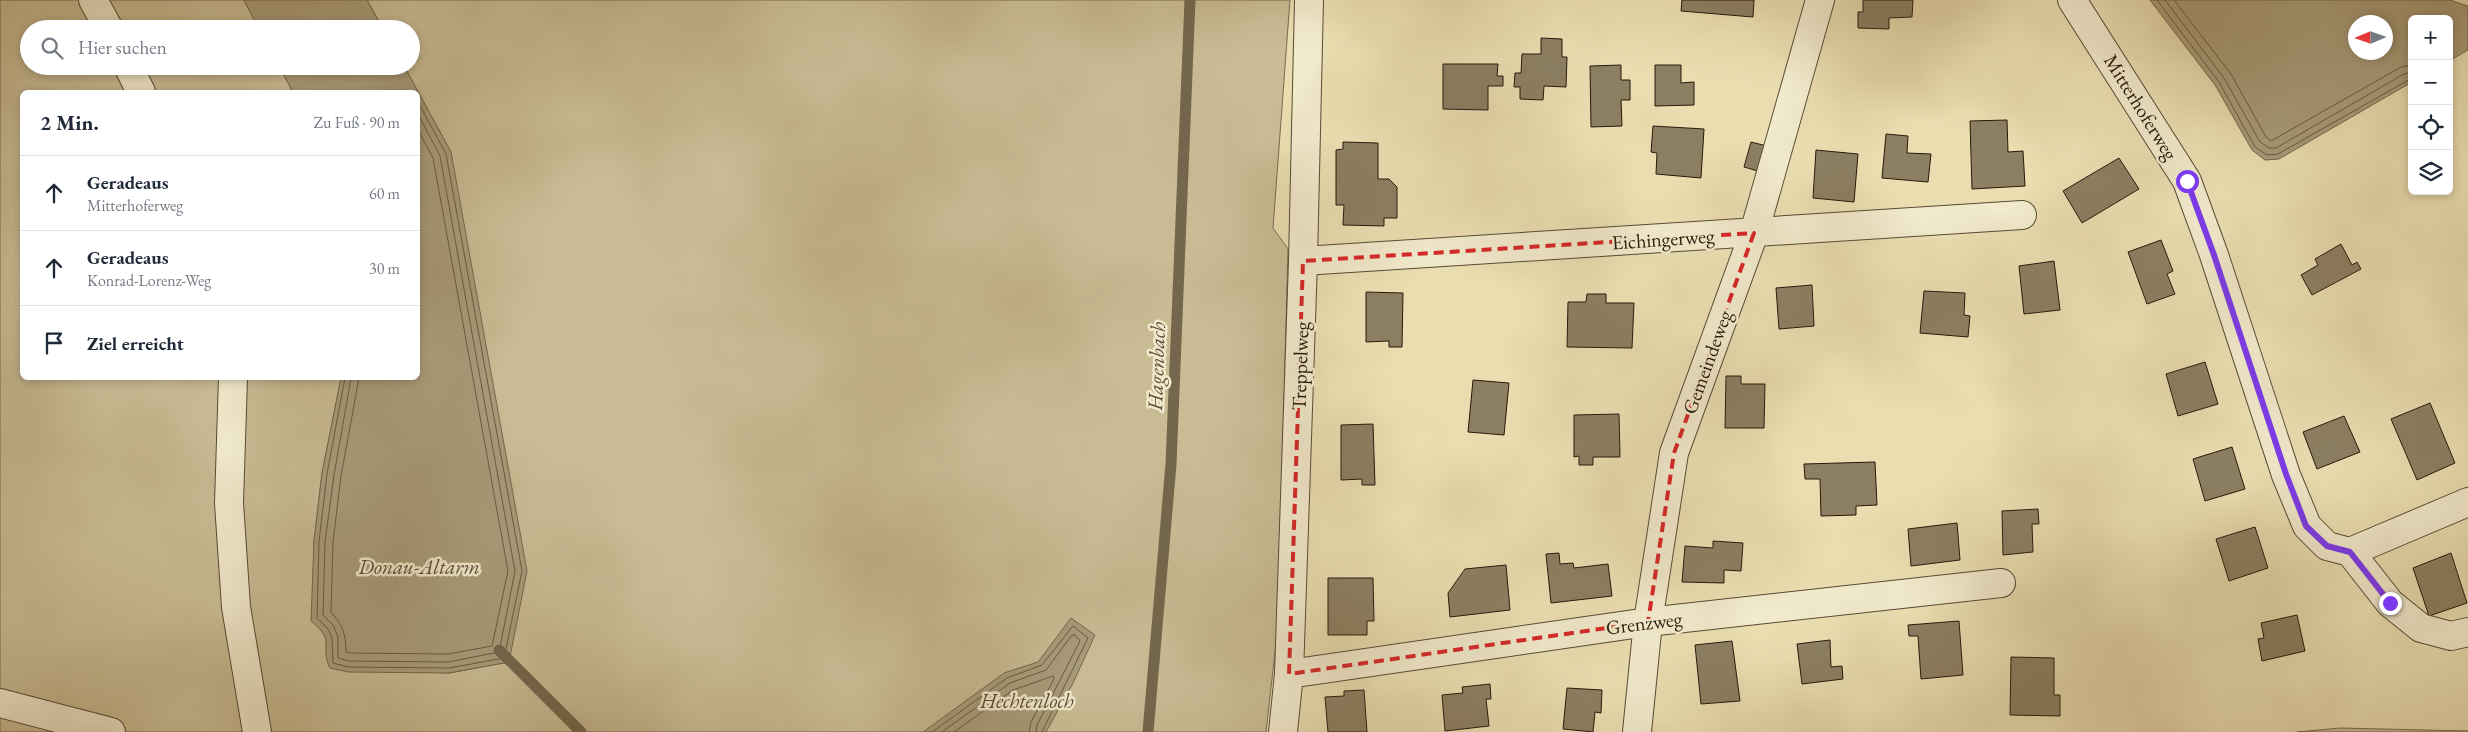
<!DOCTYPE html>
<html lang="de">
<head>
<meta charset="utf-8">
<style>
  body { margin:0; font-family:"EB Garamond",serif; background:#f6f6f7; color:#1f2937 }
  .controls { position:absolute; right:15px; top:15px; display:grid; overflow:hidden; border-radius:8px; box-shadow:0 2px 8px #0003 }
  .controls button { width:45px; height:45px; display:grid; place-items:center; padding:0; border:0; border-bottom:1px solid #e0e1e3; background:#fff; color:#1f2937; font:25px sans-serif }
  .compass { position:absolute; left:2348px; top:15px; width:45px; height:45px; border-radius:50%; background:#fff; box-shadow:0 2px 8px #0003; rotate:268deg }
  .stop { position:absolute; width:15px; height:15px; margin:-11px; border:4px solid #7c3aed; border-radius:50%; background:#fff }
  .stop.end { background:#7c3aed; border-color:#fff; box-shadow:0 1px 5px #0008 }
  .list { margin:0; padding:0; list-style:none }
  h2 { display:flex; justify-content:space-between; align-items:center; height:65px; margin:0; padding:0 20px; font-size:21px }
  h2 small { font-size:16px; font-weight:400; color:#747a83 }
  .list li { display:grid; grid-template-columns:32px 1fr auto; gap:15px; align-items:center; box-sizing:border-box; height:75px; padding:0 20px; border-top:1px solid #e0e1e3 }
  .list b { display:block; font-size:19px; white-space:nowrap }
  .list p { margin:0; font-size:16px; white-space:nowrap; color:#747a83 }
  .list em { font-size:16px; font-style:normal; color:#747a83 }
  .icon { flex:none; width:28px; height:28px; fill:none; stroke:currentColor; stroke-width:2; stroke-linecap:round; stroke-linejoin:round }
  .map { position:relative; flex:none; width:2468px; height:732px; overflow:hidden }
  .search { position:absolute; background:#fff; box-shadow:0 2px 8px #0003; left:20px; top:20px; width:400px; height:55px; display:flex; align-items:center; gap:12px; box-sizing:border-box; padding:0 18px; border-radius:28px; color:#747a83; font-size:19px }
  .panel { position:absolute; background:#fff; box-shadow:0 2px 8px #0003; left:20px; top:90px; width:400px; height:290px; border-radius:8px }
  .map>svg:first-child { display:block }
  .green { fill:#c9bc95; stroke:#786a50 }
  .water { fill:#a89b79; stroke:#74674d; fill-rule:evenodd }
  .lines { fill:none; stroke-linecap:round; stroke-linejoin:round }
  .shore { stroke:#685a42; stroke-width:1 }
  .stream { stroke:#74674d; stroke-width:11 }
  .building { fill:#8c7f62; stroke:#27180c }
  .minor-casing { stroke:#584a35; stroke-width:30 }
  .minor { stroke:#f1eacc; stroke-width:28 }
  .route { stroke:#7c3aed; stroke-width:6 }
  .marked { fill:none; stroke:#d62828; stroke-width:4; stroke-dasharray:10 6; stroke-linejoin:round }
  .labels { text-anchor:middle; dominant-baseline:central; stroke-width:5; stroke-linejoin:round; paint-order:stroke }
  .street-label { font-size:20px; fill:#27180c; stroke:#f1eacc }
  .water-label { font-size:21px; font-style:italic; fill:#5b4c38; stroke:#f1eacc }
</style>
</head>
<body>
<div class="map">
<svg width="2468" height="732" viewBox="0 0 2468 732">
  <rect width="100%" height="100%" fill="#eadeb1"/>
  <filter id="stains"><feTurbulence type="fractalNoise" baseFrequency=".004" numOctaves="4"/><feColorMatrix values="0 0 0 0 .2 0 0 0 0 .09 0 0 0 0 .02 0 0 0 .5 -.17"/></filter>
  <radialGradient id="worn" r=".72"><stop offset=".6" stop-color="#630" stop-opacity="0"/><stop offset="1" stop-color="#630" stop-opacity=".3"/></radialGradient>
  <!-- green -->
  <g class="green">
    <path d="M0 0H244L259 29H29V66H279L293 92H22V378H341L322 473 314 541 312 621C323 630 328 636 326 651L402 671 449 673 509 662 451 152 404 66H411V29H383L367 0H1290L1273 228 1288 249 1278 626 1266 732H0Z"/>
    <polygon points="2340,728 2468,731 2468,732 2297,732"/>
  </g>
  <!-- water -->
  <g class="water">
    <polygon points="244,0 367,0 383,29 259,29"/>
    <path d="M2150 0H2450L2468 6V50L2449 61V19H2412V82L2279 159 2265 160 2252 150 2215 85ZM2386 22V52H2356V22Z"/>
    <path d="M279 66H404L451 152 527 571 509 662 449 673 348 672 330 668C319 646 337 641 311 621L314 541 322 473 341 378H418V92H293Z"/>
    <polygon points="1071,618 1095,635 1073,683 1046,732 923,732 1004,673 1038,662"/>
  </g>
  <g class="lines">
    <!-- shore -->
    <g class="shore">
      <polyline points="2157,0 2219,82 2255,147 2267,155 2278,154 2412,78"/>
      <polyline points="2165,0 2224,78 2260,142 2269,148 2276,148 2404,74 2412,72"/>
      <polyline points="2174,0 2231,74 2266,137 2271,141 2401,67 2412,65"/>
      <polyline points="345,378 327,474 319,541 317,618 328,629 332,638 333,663 348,667 449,668 504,658 522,571 446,154 418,102"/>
      <polyline points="351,378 334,475 325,542 323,615 333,625 338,637 338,658 349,661 448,662 499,652 515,571 440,156 418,114"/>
      <path d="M359 378 341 476 333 542 331 612C342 625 346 633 346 652L350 653 448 654 492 646 508 571 433 158 418 130"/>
      <polyline points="932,732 1007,678 1042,665 1073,626 1088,638 1042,732"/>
      <polyline points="942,732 1010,683 1046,670 1072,635 1075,635 1080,641 1037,725 1036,732"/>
      <polyline points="954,732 1013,690 1053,676 1054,679 1031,722 1029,732"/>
    </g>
    <!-- stream -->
    <g class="stream">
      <polyline points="499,650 581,732"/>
      <polyline points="1148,732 1171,464 1190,0"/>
    </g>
  </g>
  <!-- building -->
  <g class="building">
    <polygon points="1682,0 1754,0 1753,17 1681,11"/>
    <polygon points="1863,0 1913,0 1912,17 1889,18 1889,29 1858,28 1858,12 1863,12"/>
    <polygon points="1541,38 1562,39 1562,57 1567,57 1566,87 1544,86 1543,100 1520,99 1520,87 1514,87 1515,73 1521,73 1522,54 1541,54"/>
    <polygon points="1443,64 1498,64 1497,76 1503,76 1503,86 1488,86 1488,110 1443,109"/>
    <polygon points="1621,65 1621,80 1630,80 1630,100 1621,100 1622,126 1591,127 1590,66"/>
    <polygon points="1655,65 1681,65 1681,83 1694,82 1694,105 1655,106"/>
    <polygon points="2007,120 2008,152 2023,151 2025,186 1972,189 1970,121"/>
    <polygon points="1653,126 1704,129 1701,178 1656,174 1657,153 1651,152"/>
    <polygon points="1886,134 1908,136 1907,153 1931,154 1928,182 1882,178"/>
    <polygon points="1343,142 1378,143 1378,179 1389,179 1397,187 1397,218 1384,218 1384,226 1343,225 1344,205 1336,205 1336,150 1343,149"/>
    <polygon points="1751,142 1767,146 1761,172 1744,167"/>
    <polygon points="1816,150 1858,154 1854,202 1813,198"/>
    <polygon points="2119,158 2139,189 2082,223 2063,191"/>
    <polygon points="2161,240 2173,271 2167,274 2175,294 2147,304 2128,252"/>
    <polygon points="2341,244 2352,265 2357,262 2361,269 2312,295 2301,275 2318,265 2315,259"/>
    <polygon points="2054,261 2060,310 2024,314 2019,266"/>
    <polygon points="1812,285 1814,326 1779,329 1776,288"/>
    <polygon points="1924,291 1965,293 1964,315 1970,316 1968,337 1920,333"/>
    <polygon points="1366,292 1403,293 1402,347 1389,347 1389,341 1366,342"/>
    <polygon points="1587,294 1606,294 1606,303 1634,303 1632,348 1567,347 1568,302 1586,302"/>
    <polygon points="2205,362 2218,404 2178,416 2166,374"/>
    <polygon points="1726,376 1741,376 1741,384 1765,384 1764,428 1725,428"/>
    <polygon points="1473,380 1509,383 1504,435 1468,432"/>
    <polygon points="2430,403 2455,463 2417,480 2391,419"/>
    <polygon points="1619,414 1620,457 1593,457 1593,465 1579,465 1579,456 1574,457 1574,415"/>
    <polygon points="2344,416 2360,452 2317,469 2303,432"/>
    <polygon points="1373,424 1375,485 1362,485 1362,479 1341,480 1341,425"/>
    <polygon points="2232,447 2245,489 2205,501 2193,459"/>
    <polygon points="1875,462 1877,505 1856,506 1856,515 1821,516 1820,479 1805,479 1804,464"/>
    <polygon points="2038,509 2039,524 2032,524 2033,552 2003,555 2002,511"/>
    <polygon points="1957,523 1960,560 1911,566 1908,529"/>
    <polygon points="2255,527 2268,568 2229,581 2216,539"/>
    <polygon points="1713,541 1743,543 1741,571 1724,570 1724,583 1682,582 1685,546 1713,548"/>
    <polygon points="1559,553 1560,564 1573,563 1574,568 1608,564 1612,596 1551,603 1546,554"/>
    <polygon points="2451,553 2467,603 2429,616 2413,568"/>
    <polygon points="1506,565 1510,610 1450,617 1448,593 1465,569"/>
    <polygon points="1328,578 1373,578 1374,621 1367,621 1367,635 1328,635"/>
    <polygon points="2297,615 2305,651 2262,661 2258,639 2264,638 2261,623"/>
    <polygon points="1959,621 1963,675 1921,679 1918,636 1909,636 1908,625"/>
    <polygon points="1830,640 1831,667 1842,666 1843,679 1802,684 1797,644"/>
    <polygon points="1732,641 1740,701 1701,704 1695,645"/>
    <polygon points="2011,657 2054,658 2054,695 2060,695 2060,716 2010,715"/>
    <polygon points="1490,684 1491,699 1486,699 1489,726 1445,731 1442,695 1463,693 1462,687"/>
    <polygon points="1567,688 1602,690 1601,713 1595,712 1593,732 1563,729"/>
    <polygon points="1364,690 1367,732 1328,732 1325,697 1344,696 1344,691"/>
  </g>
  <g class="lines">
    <defs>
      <g id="minor">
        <polyline points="93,0 109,29"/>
        <polyline points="2072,0 2187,181 2214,255 2286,475 2307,526 2327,546 2350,552 2390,603 2421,628 2451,636 2468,632"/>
        <polyline points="128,66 141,92"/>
        <polyline points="1303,261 2022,215"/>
        <polyline points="233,378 229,503 236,607 257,732"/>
        <polyline points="2350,552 2468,502"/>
        <polyline points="1289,674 1648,622 2001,583"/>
        <polyline points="0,703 111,732"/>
        <polyline points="1283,732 1289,674 1303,261 1309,0"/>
        <polyline points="1637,732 1648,622 1674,453 1754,233 1820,0"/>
      </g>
    </defs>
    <!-- minor casing -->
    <use href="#minor" class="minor-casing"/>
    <!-- minor -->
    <use href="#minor" class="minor"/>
  </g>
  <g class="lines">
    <!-- route -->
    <polyline class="route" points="2187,181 2214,255 2286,474 2306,526 2327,546 2350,552 2390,603"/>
  </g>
  <!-- marked area -->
  <path class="marked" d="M1754 233 1674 453 1648 622 1289 674 1303 261Z"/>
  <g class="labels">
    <!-- street labels -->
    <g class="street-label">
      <text transform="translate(2141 107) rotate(58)">Mitterhoferweg</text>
      <text transform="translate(1663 239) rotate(-4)">Eichingerweg</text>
      <text transform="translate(1707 362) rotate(-70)">Gemeindeweg</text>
      <text transform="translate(1300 366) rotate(-88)">Treppelweg</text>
      <text transform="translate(1644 623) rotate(-7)">Grenzweg</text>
    </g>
    <!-- water labels -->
    <g class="water-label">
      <text transform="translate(1156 366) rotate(-88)">Hagenbach</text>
      <text x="419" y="566">Donau-Altarm</text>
      <text x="1027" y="700">Hechtenloch</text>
    </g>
  </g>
  <rect width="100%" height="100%" filter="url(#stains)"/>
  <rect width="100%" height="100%" fill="url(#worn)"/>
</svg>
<div class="controls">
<button>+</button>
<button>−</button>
<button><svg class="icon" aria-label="locate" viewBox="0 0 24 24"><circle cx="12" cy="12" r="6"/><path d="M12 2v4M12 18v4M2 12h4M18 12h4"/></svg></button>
<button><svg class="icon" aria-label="layers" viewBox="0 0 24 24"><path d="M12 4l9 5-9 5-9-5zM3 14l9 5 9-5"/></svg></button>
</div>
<svg class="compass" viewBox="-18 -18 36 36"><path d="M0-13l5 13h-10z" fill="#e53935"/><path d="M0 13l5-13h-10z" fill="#747a83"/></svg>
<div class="stop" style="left:2187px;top:181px"></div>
<div class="stop end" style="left:2390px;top:603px"></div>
<div class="search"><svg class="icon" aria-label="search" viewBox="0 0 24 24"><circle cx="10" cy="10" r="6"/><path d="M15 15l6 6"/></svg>Hier suchen</div>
<section class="panel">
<h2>2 Min.<small>Zu Fuß · 90 m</small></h2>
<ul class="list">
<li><svg class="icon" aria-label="ahead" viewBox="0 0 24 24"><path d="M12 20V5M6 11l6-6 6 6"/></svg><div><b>Geradeaus</b><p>Mitterhoferweg</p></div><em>60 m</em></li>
<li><svg class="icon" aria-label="ahead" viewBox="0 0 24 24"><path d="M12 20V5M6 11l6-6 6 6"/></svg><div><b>Geradeaus</b><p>Konrad-Lorenz-Weg</p></div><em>30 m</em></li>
<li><svg class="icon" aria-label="arrive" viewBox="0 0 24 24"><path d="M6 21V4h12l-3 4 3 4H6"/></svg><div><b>Ziel erreicht</b></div></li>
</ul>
</section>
</div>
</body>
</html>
